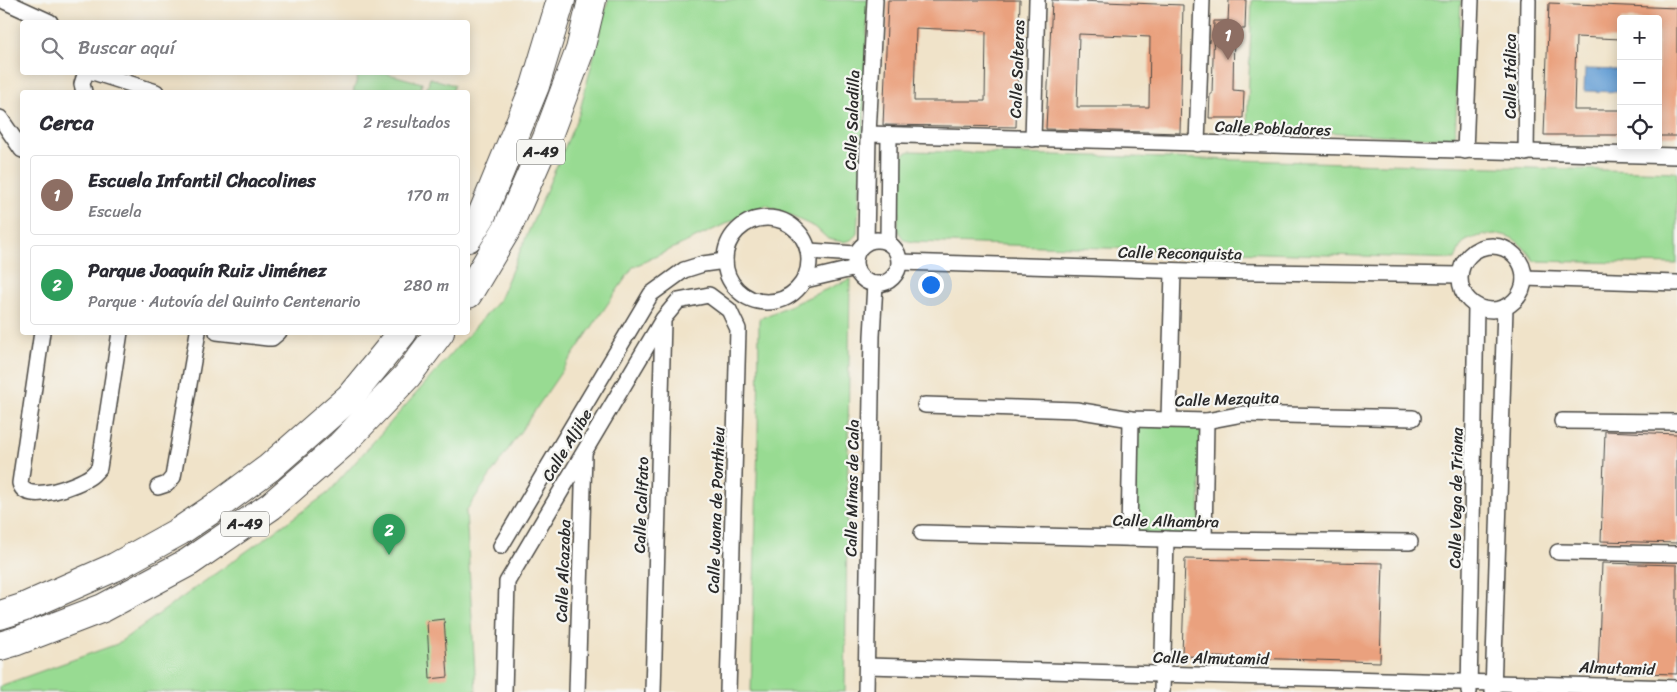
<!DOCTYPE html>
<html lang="es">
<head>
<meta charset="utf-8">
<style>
  body { margin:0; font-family:Sriracha,sans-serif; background:#f2f2f3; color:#2b2b33 }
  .controls { position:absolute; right:15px; top:15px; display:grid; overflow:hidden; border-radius:5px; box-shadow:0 2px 12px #0003 }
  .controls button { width:45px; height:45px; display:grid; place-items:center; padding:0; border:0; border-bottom:1px solid #e1e1e2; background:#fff; color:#2b2b33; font:25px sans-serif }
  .you { position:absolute; left:930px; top:284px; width:18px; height:18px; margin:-12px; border:4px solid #fff; border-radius:50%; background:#1a73e8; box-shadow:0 0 0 8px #1a73e833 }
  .badge { display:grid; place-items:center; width:32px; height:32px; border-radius:50%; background:#1f6fb2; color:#fff; font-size:16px; font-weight:700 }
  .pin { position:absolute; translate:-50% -41px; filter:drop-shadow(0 1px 2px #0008) }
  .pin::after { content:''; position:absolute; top:26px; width:18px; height:15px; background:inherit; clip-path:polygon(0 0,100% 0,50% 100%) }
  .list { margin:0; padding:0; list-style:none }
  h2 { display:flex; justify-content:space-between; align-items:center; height:65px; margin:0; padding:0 20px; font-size:21px }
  h2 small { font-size:16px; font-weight:400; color:#7c7c81 }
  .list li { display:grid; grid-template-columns:32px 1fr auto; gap:15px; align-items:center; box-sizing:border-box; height:80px; margin:0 10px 10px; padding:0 10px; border:1px solid #e1e1e2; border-radius:5px }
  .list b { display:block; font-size:19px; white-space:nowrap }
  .list p { margin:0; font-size:16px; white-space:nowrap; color:#7c7c81 }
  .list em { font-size:16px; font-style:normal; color:#7c7c81 }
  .icon { flex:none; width:28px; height:28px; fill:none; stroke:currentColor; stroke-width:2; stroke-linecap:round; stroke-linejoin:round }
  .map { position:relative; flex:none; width:1677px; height:692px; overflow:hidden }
  .search { position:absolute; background:#fff; box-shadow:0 2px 12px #0003; left:20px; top:20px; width:450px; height:55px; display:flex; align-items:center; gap:12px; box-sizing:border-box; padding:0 18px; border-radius:5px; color:#7c7c81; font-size:19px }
  .panel { position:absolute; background:#fff; box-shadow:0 2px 12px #0003; left:20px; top:90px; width:450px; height:245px; border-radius:5px }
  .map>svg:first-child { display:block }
  .green { fill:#98db92; stroke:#62835e }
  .water { fill:#68a0d6; stroke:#4a6680 }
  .building { fill:#eaa17e; fill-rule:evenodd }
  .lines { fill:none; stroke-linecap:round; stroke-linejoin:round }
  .street-casing { stroke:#494743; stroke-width:18 }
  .highway-casing { stroke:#494743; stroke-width:30 }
  .street { stroke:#fff; stroke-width:15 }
  .highway { stroke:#fff; stroke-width:28 }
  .labels { text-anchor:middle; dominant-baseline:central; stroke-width:4.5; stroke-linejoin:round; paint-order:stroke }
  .shield { fill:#f6f6f2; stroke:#686867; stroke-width:1 }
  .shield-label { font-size:15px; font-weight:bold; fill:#2b2b2b }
  .street-label { font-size:16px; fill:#2b2b2b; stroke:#f6f6f2 }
</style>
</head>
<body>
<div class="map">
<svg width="1677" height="692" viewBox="0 0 1677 692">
  <rect width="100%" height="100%" fill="#f6f6f2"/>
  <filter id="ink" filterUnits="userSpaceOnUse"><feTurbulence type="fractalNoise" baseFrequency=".02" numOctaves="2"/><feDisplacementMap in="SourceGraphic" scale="10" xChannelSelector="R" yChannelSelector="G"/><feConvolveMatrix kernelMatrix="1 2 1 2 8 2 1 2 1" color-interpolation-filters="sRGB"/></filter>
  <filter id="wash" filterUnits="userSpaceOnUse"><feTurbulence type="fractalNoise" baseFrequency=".0096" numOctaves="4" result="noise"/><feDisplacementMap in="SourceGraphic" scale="20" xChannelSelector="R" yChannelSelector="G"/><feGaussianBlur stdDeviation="1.12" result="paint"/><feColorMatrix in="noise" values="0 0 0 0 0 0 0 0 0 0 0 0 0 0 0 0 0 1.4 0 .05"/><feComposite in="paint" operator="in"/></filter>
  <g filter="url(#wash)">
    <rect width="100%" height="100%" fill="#f0e3c9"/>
    <!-- green -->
    <g class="green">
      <polygon points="608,0 868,0 864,126 857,234 851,240 843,242 828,239 815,227 766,205 633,267 466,511 476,692 0,692 0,686 117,644 328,493 499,300 579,114"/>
      <polygon points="1252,0 1461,0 1455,139 1247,128"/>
      <polygon points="359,73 385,73 422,83 420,92 353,92"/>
      <polygon points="430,78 454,85 452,92 426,92"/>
      <path d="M910 151 1677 172V264L1534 261C1519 239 1507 230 1481 236 1475 237 1466 240 1462 244 1459 248 1457 255 1455 259L914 242 904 240 898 231 899 162 902 155Z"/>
      <polygon points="850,279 845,692 751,692 758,441 759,319"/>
      <polygon points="1136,425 1201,426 1199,536 1134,534"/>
    </g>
    <!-- water -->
    <polygon class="water" points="1585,69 1621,70 1621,92 1584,91"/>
    <g id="blocks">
      <!-- building -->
      <g class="building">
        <path d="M888 0H1020L1016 127 883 125ZM916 28 986 31 985 101H914Z"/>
        <path d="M1052 0 1183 5 1180 133 1046 129ZM1079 34 1150 37 1149 107H1077Z"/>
        <polygon points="1229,0 1246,0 1245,29 1234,29 1233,90 1244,91 1243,118 1209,118 1210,94 1212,94 1214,21 1228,21"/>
        <polygon points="1549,3 1677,8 1677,136 1658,136 1658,19 1621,19 1621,39 1576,37 1574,110 1621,110 1621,135 1544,135"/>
        <polygon points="1605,431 1677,434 1677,543 1601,541"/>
        <polygon points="1185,559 1383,563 1380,662 1182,656"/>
        <polygon points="1602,563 1677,565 1677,674 1598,672"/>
        <polygon points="444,619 448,677 430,679 427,621"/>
      </g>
    </g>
  </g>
  <g filter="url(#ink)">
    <use href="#blocks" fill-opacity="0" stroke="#494743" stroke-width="1"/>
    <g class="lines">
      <defs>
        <g id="street">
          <polyline points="2,0 50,22"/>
          <polyline points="93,72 156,92"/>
          <polyline points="84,92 82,84 86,72"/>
          <polyline points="0,118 22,150"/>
          <polyline points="868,134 1677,156"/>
          <polyline points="1033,139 1037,0"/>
          <polyline points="1197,144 1202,0"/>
          <polyline points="1465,151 1471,0"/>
          <polyline points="1526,153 1528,0"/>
          <circle cx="767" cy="260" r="42"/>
          <circle cx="877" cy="262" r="22"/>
          <polyline points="866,242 868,134 875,0"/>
          <polyline points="888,242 889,135"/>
          <circle cx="1492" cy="278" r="32"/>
          <polyline points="809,251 856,254"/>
          <polyline points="900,262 1190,271 1460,275"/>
          <polyline points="1524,278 1677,283"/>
          <polyline points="805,280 856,268"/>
          <path d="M42 332 20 483C25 506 79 485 91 476 94 474 96 471 99 468L120 332"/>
          <polyline points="217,332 268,338 272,338 279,332"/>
          <polyline points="925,405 1076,410 1131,419 1206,421 1243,414 1413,418"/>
          <polyline points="1169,419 1173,271"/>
          <polyline points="1562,421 1677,422"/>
          <polyline points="158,487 167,484 173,477 198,332"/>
          <polyline points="922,533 1204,540 1410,542"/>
          <polyline points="1129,538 1131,419"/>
          <polyline points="1204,540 1206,421"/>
          <polyline points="501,546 651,294 684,270 703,264 725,261"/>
          <polyline points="1558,552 1677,554"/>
          <polyline points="867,666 1677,688"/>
          <polyline points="504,692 507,582 663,319 678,301 709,295 729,310 738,329 728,692"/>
          <polyline points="577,692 584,454"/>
          <polyline points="653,692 663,321"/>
          <polyline points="866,692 872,336 875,284"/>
          <polyline points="1162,692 1166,539"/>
          <polyline points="1469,692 1476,306"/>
          <polyline points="1493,692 1505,307"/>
        </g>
        <g id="highway">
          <polyline points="468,238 481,217 535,86 561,0"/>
          <polyline points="468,294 508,227 547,138 580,50 592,0"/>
          <polyline points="0,615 22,608 115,567 180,531 220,504 269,468 350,397 403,332"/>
          <polyline points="0,646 17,641 103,608 189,562 271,506 341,445 407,376 440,332"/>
        </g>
      </defs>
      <!-- street casing -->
      <use href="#street" class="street-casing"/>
      <!-- highway casing -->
      <use href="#highway" class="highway-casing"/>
      <!-- street -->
      <use href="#street" class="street"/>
      <!-- highway -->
      <use href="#highway" class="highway"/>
    </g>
  </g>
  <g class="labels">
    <!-- shield labels -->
    <g class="shield">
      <rect x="517" y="139.5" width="48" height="25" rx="4"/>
      <rect x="221" y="511.5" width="48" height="25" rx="4"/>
    </g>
    <g class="shield-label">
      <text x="541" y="152">A-49</text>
      <text x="245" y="524">A-49</text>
    </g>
    <!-- street labels -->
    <g class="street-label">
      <text transform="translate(1017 69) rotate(-88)">Calle Salteras</text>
      <text transform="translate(1510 76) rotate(-90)">Calle Itálica</text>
      <text transform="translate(852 120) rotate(-88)">Calle Saladilla</text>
      <text transform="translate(1273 128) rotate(2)">Calle Pobladores</text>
      <text transform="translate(1180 253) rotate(1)">Calle Reconquista</text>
      <text transform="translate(1227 399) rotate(-2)">Calle Mezquita</text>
      <text transform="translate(567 445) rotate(-59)">Calle Aljibe</text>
      <text transform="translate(852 488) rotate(-89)">Calle Minas de Cala</text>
      <text transform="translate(1456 498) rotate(-89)">Calle Vega de Triana</text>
      <text transform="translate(641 505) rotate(-88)">Calle Califato</text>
      <text transform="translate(716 510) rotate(-88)">Calle Juana de Ponthieu</text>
      <text transform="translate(1166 521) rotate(1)">Calle Alhambra</text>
      <text transform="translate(563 571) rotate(-88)">Calle Alcazaba</text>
      <text transform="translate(1211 658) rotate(1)">Calle Almutamid</text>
      <text transform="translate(1617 668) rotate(2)">Almutamid</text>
    </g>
  </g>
</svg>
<div class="controls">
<button>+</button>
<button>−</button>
<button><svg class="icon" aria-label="locate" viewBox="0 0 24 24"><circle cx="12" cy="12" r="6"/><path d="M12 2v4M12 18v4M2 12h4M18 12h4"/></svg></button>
</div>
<div class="you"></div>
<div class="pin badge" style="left:1228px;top:60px;background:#8d6e63">1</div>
<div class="pin badge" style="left:389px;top:555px;background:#2e9e5b">2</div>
<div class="search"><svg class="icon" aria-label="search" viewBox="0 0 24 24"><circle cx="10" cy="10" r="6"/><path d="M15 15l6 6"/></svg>Buscar aquí</div>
<section class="panel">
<h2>Cerca<small>2 resultados</small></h2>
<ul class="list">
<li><span class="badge" style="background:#8d6e63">1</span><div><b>Escuela Infantil Chacolines</b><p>Escuela</p></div><em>170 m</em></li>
<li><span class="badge" style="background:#2e9e5b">2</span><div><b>Parque Joaquín Ruiz Jiménez</b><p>Parque · Autovía del Quinto Centenario</p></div><em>280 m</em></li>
</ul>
</section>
</div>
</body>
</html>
